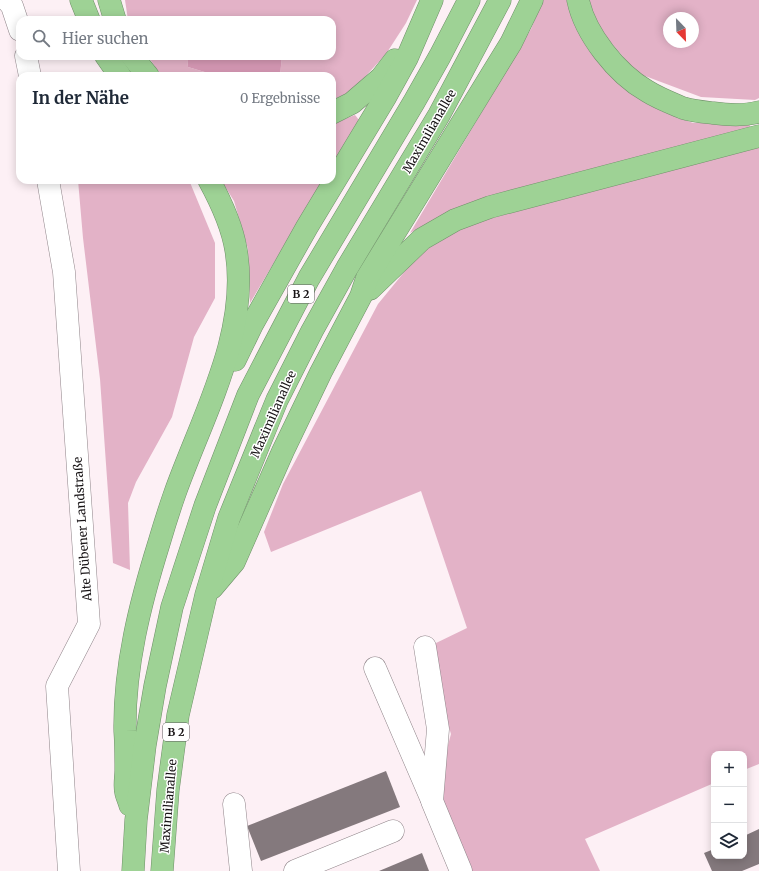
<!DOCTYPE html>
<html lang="de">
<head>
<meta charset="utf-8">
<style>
  body { margin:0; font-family:Merriweather,serif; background:#f6f6f7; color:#1f2937 }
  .controls { position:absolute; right:12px; bottom:12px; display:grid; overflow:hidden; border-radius:8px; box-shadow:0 2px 10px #0003 }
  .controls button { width:36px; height:36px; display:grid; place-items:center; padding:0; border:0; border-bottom:1px solid #e0e1e3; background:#fff; color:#1f2937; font:20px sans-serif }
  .compass { position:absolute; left:663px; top:12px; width:36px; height:36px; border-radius:50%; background:#fff; box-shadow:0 2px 10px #0003; rotate:157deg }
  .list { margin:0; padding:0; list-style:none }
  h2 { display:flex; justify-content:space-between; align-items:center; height:52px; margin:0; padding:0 16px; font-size:17px }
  h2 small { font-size:13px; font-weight:400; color:#747a83 }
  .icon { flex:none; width:22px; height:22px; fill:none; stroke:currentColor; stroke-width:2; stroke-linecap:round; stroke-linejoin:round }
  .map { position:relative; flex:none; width:759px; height:871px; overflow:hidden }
  .search { position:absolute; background:#fff; box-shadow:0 2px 10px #0003; left:16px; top:16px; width:320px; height:44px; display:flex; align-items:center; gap:10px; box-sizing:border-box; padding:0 14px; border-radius:12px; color:#747a83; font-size:15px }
  .panel { position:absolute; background:#fff; box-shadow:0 2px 10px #0003; left:16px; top:72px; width:320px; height:112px; border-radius:12px }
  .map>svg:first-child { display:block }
  .green { fill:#e3b2c7; fill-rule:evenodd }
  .forest { fill:#d89ab6 }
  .building { fill:#84797d }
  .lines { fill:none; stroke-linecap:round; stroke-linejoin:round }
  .minor-casing { stroke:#8f8489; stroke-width:23 }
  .highway-casing { stroke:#6f9069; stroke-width:23 }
  .minor { stroke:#fff; stroke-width:22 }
  .highway { stroke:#9ed295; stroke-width:22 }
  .labels { text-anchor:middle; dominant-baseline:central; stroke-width:3; stroke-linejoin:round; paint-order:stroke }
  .shield { fill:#fff; stroke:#5d5a5c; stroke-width:1 }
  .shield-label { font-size:11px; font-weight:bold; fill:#181416 }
  .street-label { font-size:12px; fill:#181416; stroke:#fff }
</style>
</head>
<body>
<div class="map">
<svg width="759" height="871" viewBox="0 0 759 871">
  <rect width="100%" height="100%" fill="#fdf0f5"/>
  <!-- green -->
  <g class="green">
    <polygon points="125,0 417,0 406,23 386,54 351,92 332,100 332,76 280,76 282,56 332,56 332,20 128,20"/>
    <polygon points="543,0 572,0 619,81 661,111 693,123 749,123 751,130 439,217 410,233 531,29"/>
    <path d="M588 0H759V98L755 100 701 97 637 73 597 26ZM669 18H693V42H669Z"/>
    <polygon points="148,56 187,56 188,67 218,76 165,76 158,71"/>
    <polygon points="355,115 359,120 332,164 332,124"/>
    <polygon points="759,146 759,764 744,770 744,754 714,754 714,783 585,839 600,871 470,871 441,799 443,764 451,734 436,686 434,644 467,628 421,491 271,552 264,532 283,484 378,304 419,254 469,224"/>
    <polygon points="78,180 189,180 215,243 215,298 194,337 172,417 136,482 128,503 130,570 113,563 100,379 83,238"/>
    <polygon points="221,180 323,180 250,303 248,249 234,201"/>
  </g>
  <!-- forest -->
  <polygon class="forest" points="187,56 282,56 280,76 218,76 188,67"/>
  <!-- building -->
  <g class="building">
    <polygon points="386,771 400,807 261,861 247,826"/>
    <polygon points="759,829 759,864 742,871 712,871 704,853 714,849 714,856 744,856 744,836"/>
    <polygon points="422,853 429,871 379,871"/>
  </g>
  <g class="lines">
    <defs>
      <g id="minor">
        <polyline points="7,0 12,6 20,30"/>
        <polyline points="26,56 30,76"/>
        <polyline points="48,180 64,272 89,624 57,686 69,871"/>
        <polyline points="425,647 438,729 432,801 461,871"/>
        <polyline points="375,668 431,798"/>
        <polyline points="234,804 241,871"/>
        <polyline points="295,871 393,831"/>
      </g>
      <g id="highway">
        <polyline points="81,0 89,20"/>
        <polyline points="109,0 115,20"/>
        <path d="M578 0C585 34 617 74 647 91 658 98 671 103 683 108 692 111 703 112 713 113 728 115 744 116 759 112"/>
        <polyline points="106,56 120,76"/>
        <polyline points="132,56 148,76"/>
        <polyline points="332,113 352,103 381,78 395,60"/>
        <polyline points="370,289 422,239 455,220 490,207 759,136"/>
        <polyline points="235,360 253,323 307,227 386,96 407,58 432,0"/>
        <polyline points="212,588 234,562 283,451 321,372 361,296 367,278 495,69 511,43 532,0"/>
        <path d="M130 805C129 801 127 797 126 793 124 786 126 778 126 770 126 757 126 744 125 731 124 667 140 604 159 543 164 526 169 510 175 493 202 417 250 333 236 250 232 225 221 202 209 180"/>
        <polyline points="133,871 136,820 145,745 155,686 172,607 205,506 248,395 309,278 414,102 440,56 469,0"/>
        <polyline points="162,871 168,790 178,715 206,595 229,518 277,400 312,331 347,268 439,115 500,0"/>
      </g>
    </defs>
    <!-- minor casing -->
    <use href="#minor" class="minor-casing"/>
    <!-- highway casing -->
    <use href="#highway" class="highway-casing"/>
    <!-- minor -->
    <use href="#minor" class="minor"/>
    <!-- highway -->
    <use href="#highway" class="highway"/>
  </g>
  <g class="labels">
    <!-- shield labels -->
    <g class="shield">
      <rect x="288" y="285" width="26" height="18" rx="3"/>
      <rect x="163" y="723" width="26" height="18" rx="3"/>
    </g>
    <g class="shield-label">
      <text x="301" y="294">B 2</text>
      <text x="176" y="732">B 2</text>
    </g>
    <!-- street labels -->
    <g class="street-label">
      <text transform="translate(429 131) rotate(-60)">Maximilianallee</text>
      <text transform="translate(273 414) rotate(-66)">Maximilianallee</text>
      <text transform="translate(82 529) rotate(-94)">Alte Dübener Landstraße</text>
      <text transform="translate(168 806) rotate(-85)">Maximilianallee</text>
    </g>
  </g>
</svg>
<div class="controls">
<button>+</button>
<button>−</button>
<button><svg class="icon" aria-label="layers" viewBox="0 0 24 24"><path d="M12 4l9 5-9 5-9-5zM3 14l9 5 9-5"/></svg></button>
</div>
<svg class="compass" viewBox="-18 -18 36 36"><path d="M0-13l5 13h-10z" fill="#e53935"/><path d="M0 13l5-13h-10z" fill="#747a83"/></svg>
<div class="search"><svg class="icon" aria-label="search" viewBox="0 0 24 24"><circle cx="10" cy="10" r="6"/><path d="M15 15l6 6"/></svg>Hier suchen</div>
<section class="panel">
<h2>In der Nähe<small>0 Ergebnisse</small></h2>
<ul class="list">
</ul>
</section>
</div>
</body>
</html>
